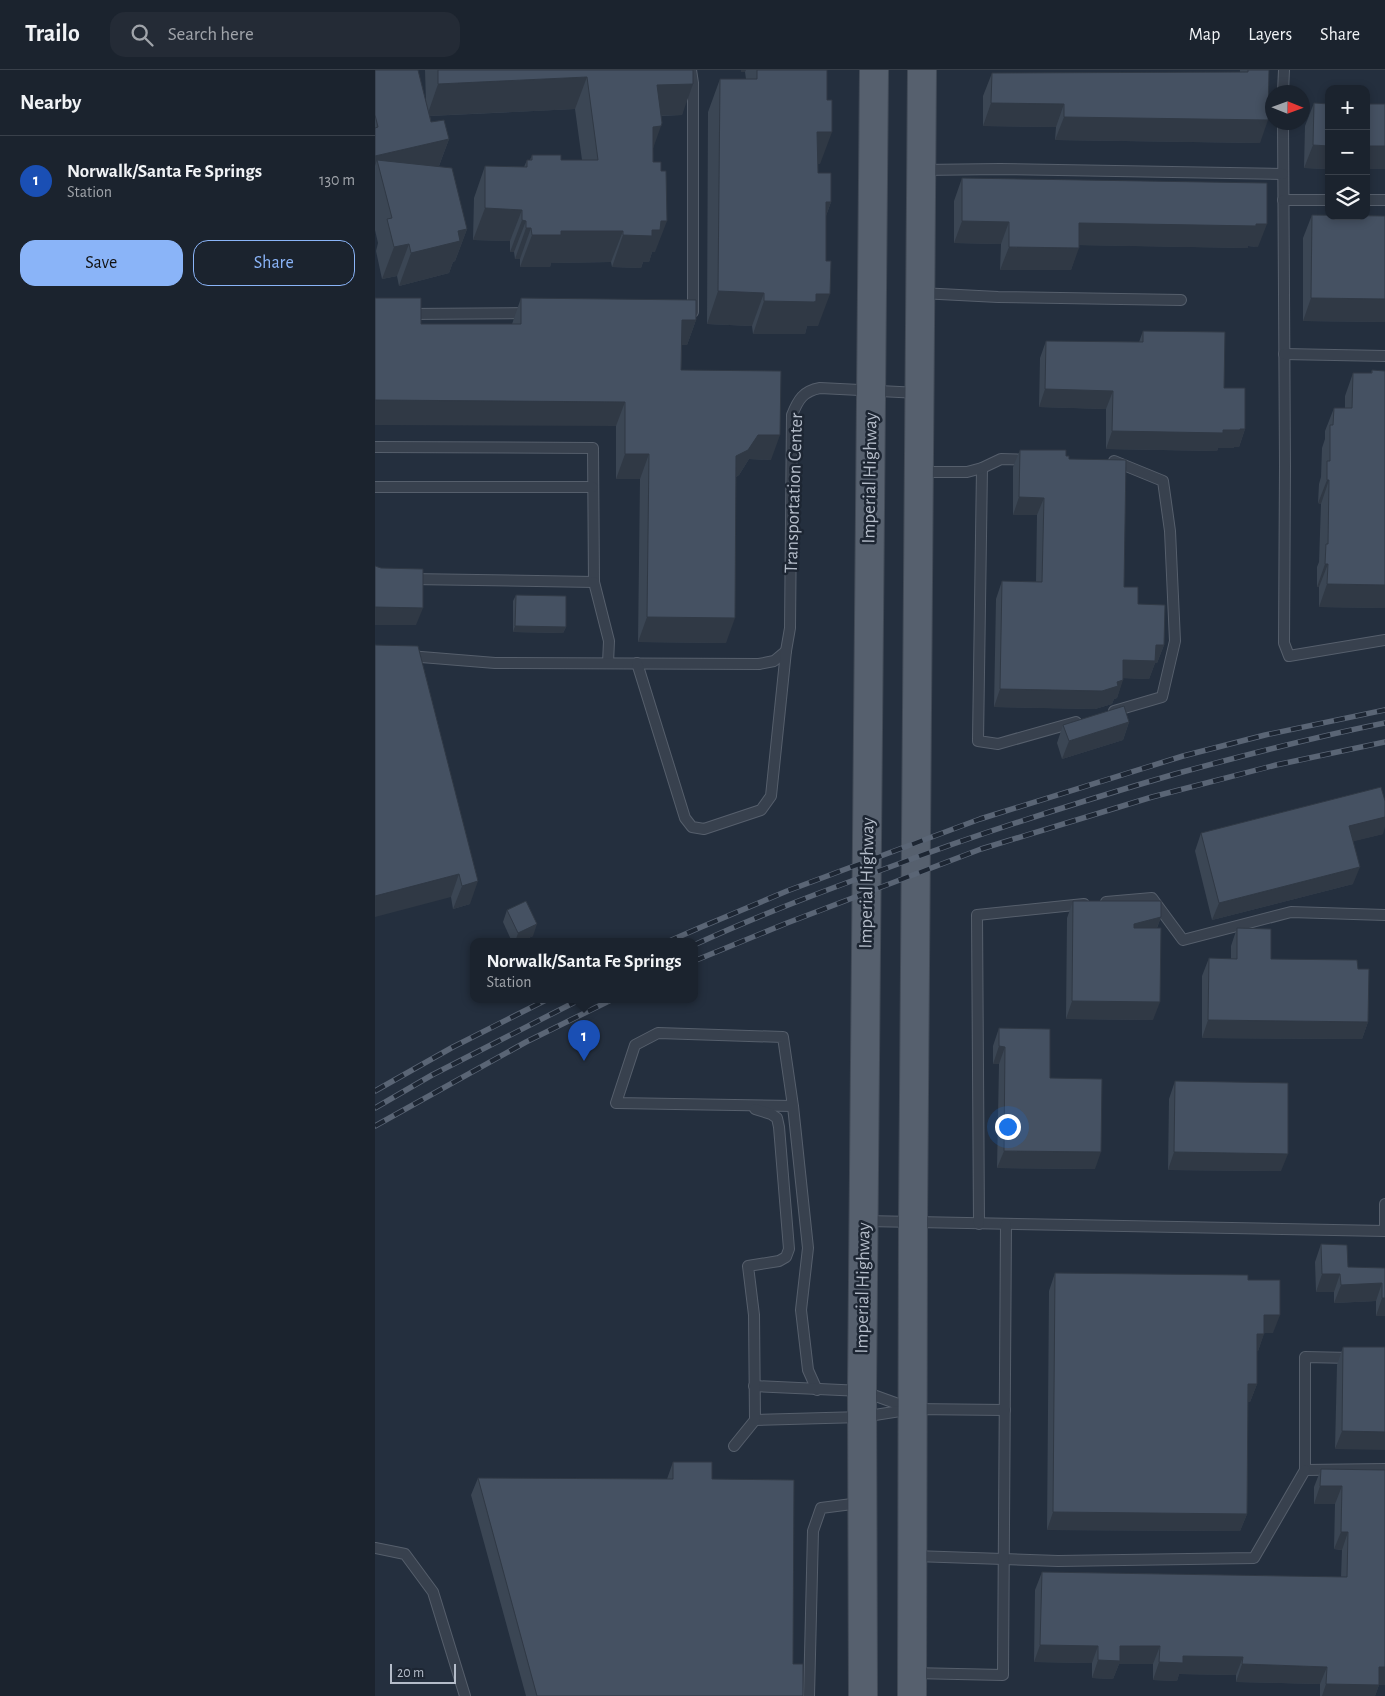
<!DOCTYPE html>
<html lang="en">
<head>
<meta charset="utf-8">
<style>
  body { margin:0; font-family:"Alegreya Sans",sans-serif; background:#242b36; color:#f1f3f6 }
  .controls { position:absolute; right:15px; top:15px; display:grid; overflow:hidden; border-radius:10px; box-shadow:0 2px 8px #0003 }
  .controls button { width:45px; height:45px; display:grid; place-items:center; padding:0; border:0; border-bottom:1px solid #39404a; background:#1b232e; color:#f1f3f6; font:25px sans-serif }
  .compass { position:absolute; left:890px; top:15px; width:45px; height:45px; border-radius:50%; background:#1b232e; box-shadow:0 2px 8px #0003; rotate:91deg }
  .scale { position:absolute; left:15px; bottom:12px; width:66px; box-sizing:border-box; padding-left:5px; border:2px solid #b4bcc9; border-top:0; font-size:14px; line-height:18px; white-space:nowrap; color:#b4bcc9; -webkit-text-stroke:4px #1d2633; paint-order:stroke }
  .you { position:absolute; left:632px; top:1056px; width:18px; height:18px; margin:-12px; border:4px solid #fff; border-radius:50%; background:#1a73e8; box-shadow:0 0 0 8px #1a73e833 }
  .badge { display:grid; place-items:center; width:32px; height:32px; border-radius:50%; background:#8ab4f8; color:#fff; font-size:16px; font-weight:700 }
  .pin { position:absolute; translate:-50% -41px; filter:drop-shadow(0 1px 2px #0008) }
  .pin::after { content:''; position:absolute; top:26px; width:18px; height:15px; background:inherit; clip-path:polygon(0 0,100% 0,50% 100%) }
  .popup { position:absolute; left:95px; top:868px; width:228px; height:65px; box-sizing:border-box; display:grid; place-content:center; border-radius:10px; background:#1b232e; filter:drop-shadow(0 1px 4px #0005); font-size:16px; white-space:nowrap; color:#a0a4aa }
  .popup b { font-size:19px; color:#f1f3f6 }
  .popup::after { content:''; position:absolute; left:50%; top:100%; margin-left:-10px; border:10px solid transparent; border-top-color:#1b232e }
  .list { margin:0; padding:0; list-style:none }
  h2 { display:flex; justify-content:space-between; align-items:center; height:65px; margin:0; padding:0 20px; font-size:21px }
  h2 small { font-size:16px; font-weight:400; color:#a0a4aa }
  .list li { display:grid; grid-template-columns:32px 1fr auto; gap:15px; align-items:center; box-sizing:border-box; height:90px; padding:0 20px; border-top:1px solid #39404a }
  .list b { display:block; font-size:19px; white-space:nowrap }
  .list p { margin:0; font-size:16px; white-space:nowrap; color:#a0a4aa }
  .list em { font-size:16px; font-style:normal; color:#a0a4aa }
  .actions { display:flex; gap:10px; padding:15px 20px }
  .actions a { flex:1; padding:11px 0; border:1px solid #8ab4f8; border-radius:15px; text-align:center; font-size:18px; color:#8ab4f8 }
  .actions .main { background:#8ab4f8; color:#111 }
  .icon { flex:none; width:28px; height:28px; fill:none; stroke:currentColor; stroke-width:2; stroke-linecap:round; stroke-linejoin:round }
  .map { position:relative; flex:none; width:1010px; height:1626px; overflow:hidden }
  header { display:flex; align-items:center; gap:30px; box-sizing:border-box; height:70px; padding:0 25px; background:#1b232e; border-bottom:1px solid #39404a }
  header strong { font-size:24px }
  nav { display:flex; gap:28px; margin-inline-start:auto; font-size:18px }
  .search { width:350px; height:45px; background:#242b36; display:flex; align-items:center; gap:12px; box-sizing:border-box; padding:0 18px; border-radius:15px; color:#a0a4aa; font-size:19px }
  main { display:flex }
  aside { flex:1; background:#1b232e }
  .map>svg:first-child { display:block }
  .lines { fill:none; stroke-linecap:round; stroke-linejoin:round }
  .service-casing { stroke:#565f6c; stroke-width:12 }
  .primary-casing { stroke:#414a57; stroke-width:30 }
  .service { stroke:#38414e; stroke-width:10 }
  .primary { stroke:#56606e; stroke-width:28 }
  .rail-casing { stroke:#5a6575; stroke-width:5.5 }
  .rail { stroke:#1d2633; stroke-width:4; stroke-dasharray:11; stroke-linecap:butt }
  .wall { fill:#3b4654 }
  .shaded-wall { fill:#303945 }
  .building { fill:#455162; stroke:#303945 }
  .labels { text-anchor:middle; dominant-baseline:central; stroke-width:5; stroke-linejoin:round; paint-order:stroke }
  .street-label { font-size:19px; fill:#b4bcc9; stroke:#1d2633 }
</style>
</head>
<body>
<header>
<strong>Trailo</strong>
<div class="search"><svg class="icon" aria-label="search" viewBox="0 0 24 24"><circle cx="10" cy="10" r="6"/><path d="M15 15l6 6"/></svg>Search here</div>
<nav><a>Map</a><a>Layers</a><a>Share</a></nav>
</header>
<main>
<aside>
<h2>Nearby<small></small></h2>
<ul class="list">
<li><span class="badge" style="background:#1a4fb4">1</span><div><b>Norwalk/Santa Fe Springs</b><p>Station</p></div><em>130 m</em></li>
</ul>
<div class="actions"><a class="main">Save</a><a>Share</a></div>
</aside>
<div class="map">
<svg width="1010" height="1626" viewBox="0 0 1010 1626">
  <rect width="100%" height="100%" fill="#242f3e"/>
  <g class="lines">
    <defs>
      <g id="service">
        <polyline points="316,0 318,13 318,242"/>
        <polyline points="908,22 909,0"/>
        <polyline points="908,52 910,396 909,573 914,586 1010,570"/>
        <polyline points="547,100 625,99 908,104"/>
        <polyline points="908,130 954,130"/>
        <polyline points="991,130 1010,130"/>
        <polyline points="545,223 623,227 806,230"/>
        <polyline points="33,244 154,243"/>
        <polyline points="909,284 1010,286"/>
        <polyline points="0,377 218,378 219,512 36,509"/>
        <polyline points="607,398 603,671 623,674 701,652"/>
        <polyline points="545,402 592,402 607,398 626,389 655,390"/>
        <polyline points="0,417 218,417"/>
        <polyline points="219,512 234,571 233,593"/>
        <polyline points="34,586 120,593 384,594 399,591 411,581"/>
        <path d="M262 593 310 748 317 757 329 759 386 740 396 726 411 581 415 558 417 345C423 330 428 321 445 318L544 323"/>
        <polyline points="739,641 787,627 800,571 795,461 788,411 739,391"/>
        <polyline points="731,832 777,828 808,870 916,842 1010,845"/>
        <polyline points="418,1036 241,1033 260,975 283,963 408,967 418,1036 433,1178 426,1240 433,1300 442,1320"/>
        <polyline points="490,1151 1010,1161"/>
        <polyline points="604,1154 602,845 709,834"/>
        <polyline points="1010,1161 1010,1134"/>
        <polyline points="976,1288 930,1287 930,1400 1010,1399"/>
        <polyline points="379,1316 487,1321 537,1339"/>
        <polyline points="380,1350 487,1347 538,1339 630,1340"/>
        <polyline points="359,1376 380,1350 379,1245 373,1196 404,1191 411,1187 414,1179 404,1057 402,1048 396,1044 380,1039"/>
        <polyline points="0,1478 30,1484 58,1522 90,1626"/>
        <polyline points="539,1486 683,1491 879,1488 930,1400"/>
        <polyline points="537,1603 628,1605 631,1154"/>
        <polyline points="434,1626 438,1461 446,1438 485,1433"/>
      </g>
      <g id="primary">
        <polyline points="488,1626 487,1321 499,0"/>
        <polyline points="537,1626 538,1153 547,0"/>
      </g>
    </defs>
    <!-- service casing -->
    <use href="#service" class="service-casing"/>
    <!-- primary casing -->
    <use href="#primary" class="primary-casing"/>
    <!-- service -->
    <use href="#service" class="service"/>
    <!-- primary -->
    <use href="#primary" class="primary"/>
    <defs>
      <g id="rail">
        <polyline points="292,872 324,858 412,821 605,749 808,686 890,665 1010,640"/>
        <path d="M319 875C386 844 454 819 523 794 614 760 707 731 800 704 870 685 939 667 1010 653"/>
        <polyline points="319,891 412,853 606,779 777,727 901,695 1010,672"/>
        <polyline points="0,1021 78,977 171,930"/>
        <polyline points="0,1038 57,1005 204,930"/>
        <polyline points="0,1056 151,972 236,930"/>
      </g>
    </defs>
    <!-- rail casing -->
    <use href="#rail" class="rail-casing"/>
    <!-- rail -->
    <use href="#rail" class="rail"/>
  </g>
  <!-- wall -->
  <g class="wall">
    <polygon points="0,0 51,33 50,0 318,0 307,45 286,46 278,78 280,182 277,182 274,192 268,192 266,198 237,197 236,192 176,193 175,197 145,197 145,189 140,189 139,182 135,182 135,171 98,170 99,128 110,96 149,97 152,90 155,90 157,85 186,90 207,90 200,39 55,46 56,52 74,69 64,96 92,159 80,191 78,192 74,203 24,216 22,206 7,209 1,181 3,173 0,160"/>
    <polygon points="366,0 452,0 445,94 443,94 443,103 456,132 451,146 443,256 432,256 430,264 378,264 377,256 332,254 333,42 345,9 371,9 370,2 366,2"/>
    <polygon points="865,0 894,0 885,73 680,70 681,57 608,56 608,26 617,3 865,2"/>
    <polygon points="939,33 954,34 954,99 929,98 930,56"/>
    <polygon points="587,108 883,177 873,176 873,178 704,175 696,200 625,200 626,174 579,173 579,131"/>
    <polygon points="937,145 1010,146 1010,252 928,251 928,168"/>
    <polygon points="146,228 321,250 312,275 307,275 306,300 396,390 374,389 364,405 361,407 351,573 263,572 265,409 241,409 241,356 46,254 137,254"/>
    <polygon points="768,261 849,318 870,359 864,377 859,377 859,378 843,378 842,381 731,379 731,339 664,337 665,288 671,271 764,272"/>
    <polygon points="997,300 1010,301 1010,538 944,537 944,517 942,517 942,497 944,492 946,434 943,433 944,414 946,407 947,378 950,369 950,361 959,338 970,338 970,326 978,303 996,303"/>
    <polygon points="645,380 691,386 694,389 749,517 763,534 789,575 782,593 780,593 774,609 748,608 742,628 739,629 737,634 720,639 619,637 621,529 627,511 661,512 662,445 638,445 638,397"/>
    <polygon points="141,525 191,557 188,563 138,562 138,531"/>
    <polygon points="0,575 95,834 78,839 76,827"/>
    <polygon points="754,652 748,670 687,689 682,673 688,655"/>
    <polygon points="826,763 1008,764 978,771 978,814 837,850 820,781"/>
    <polygon points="698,831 786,847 782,858 778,950 691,949 692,848"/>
    <polygon points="132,840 158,866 145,872 137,872 128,852"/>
    <polygon points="862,858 896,889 983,899 993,952 987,969 827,968 827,906 834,888 856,889 856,876"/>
    <polygon points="624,958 675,1008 720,1099 622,1098 624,994 618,994 618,976"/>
    <polygon points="800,1011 906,1101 793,1100 794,1029"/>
    <polygon points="946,1174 973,1197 1010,1198 1010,1246 1001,1246 1001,1231 959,1233 959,1222 941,1222 940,1192"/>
    <polygon points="680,1203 898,1263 889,1263 883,1281 882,1281 882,1314 875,1332 873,1332 872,1444 865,1461 672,1460 674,1221"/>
    <polygon points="968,1277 1010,1277 960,1379 962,1295"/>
    <polygon points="298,1392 337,1409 418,1594 428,1626 151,1626 96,1425 103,1408 292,1409"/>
    <polygon points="946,1399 1010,1400 1010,1615 1004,1615 1000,1626 945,1626 945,1614 861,1612 861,1605 804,1604 802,1611 778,1610 778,1594 744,1594 738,1609 717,1608 717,1593 659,1592 660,1520 667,1502 966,1507 967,1480 959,1479 960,1434 939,1434 939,1417"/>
  </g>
  <!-- shaded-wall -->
  <g class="shaded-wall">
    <polygon points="366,0 371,0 370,2 366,2"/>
    <polygon points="212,7 200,39 52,46 63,14"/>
    <polygon points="318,14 307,45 271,46 282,15"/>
    <polygon points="616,33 689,34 681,57 608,56"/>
    <polygon points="689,47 893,50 885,73 680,70"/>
    <polygon points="286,56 275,87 278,57"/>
    <polygon points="442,62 457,62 445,94 430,95"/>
    <polygon points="74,69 62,101 2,90 0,96 0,86"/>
    <polygon points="938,75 954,76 954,99 929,98"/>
    <rect x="991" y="76" width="19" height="23"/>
    <polygon points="451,132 456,132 444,164"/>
    <polygon points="110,138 147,140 135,171 98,170"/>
    <polygon points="147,150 151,151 139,182 135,182"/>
    <polygon points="286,151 292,151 280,182 277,182 274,192 268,192 266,198 237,197 248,165 277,160"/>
    <polygon points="587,151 634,152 626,174 579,173"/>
    <polygon points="704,153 881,154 892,154 883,177 873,176 873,178 696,175"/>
    <polygon points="151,158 156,158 145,189 140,189"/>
    <polygon points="92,159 80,191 78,192 74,203 24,216 36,183 83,161"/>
    <polygon points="186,161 248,161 236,192 176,193 175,197 145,197 157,165"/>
    <polygon points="34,174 22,206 7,209 19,177"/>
    <polygon points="634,177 704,178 696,200 625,200"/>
    <polygon points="343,221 389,223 377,256 332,254"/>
    <polygon points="441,224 455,224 443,256 432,256 430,264 378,264 389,231"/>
    <polygon points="936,228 1010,229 1010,252 928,251"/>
    <polygon points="307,250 321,250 312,275 298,275"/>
    <polygon points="670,319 738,321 731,339 664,337"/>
    <polygon points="0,330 250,332 241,356 0,355"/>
    <polygon points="865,359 870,359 864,377 859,377 859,378 843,378 842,381 731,379 737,361 848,360"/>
    <polygon points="383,365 405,365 396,390 374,389 364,405 352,411 361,386"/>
    <polygon points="250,384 274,384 265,409 241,409"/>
    <polygon points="952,410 954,410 946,434 943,433"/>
    <polygon points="644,427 669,428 662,445 638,445"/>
    <polygon points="950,494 953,494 944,517 942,517"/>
    <polygon points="952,514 1010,515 1010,538 944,537"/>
    <polygon points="0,537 48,538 41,555 0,555"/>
    <polygon points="272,547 360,548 351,573 263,572"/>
    <polygon points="140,556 191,557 188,563 138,562"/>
    <polygon points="781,575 789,575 782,593 780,593 774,609 742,608 748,590"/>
    <polygon points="748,610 742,628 739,629 737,634 720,639 619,637 625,619 742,612"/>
    <polygon points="754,652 748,670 687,689 694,671"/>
    <polygon points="1010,747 1010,757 1008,764 968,774 974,756"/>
    <polygon points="985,797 978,814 837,850 844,833"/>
    <polygon points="84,804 76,827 0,847 0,826"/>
    <polygon points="103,811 95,834 78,839 87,816"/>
    <polygon points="786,847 779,865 752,872 759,854"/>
    <polygon points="162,854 158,866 145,872 140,872 143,863"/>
    <polygon points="697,931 785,932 778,950 691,949"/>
    <polygon points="833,950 993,952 987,969 827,968"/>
    <polygon points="624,976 630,977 624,994 618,994"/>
    <polygon points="629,1081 726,1082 720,1099 622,1098"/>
    <polygon points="799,1082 913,1084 906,1101 793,1100"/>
    <polygon points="947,1204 965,1204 959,1222 941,1222"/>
    <polygon points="1007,1213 1001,1231 959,1233 966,1215"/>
    <polygon points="1007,1228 1010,1228 1010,1246 1001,1246"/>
    <polygon points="889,1245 905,1245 898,1263 883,1263"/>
    <polygon points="882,1264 889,1264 883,1281 876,1281"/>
    <polygon points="873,1314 882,1314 875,1332 866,1332"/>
    <polygon points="967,1361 1010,1362 1010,1380 960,1379"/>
    <polygon points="945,1416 967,1416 960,1434 939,1434"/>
    <polygon points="678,1442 872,1444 865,1461 672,1460"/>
    <polygon points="966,1462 973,1462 967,1480 959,1479"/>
    <polygon points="665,1575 723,1576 717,1593 659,1592"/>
    <polygon points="745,1576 785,1576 778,1594 744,1594 738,1609 717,1608 723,1590"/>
    <polygon points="808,1586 868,1587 861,1605 804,1604 802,1611 778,1610 784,1592"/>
    <polygon points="867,1594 952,1597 945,1614 861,1612"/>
    <polygon points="1004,1597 1010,1597 1010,1615 998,1615"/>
    <polygon points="951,1614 1004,1615 1000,1626 947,1626"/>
  </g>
  <!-- building -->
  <g class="building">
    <polygon points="0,0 43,0 56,52 69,50 74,69 0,86 0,58 3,57 0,45"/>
    <polygon points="63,0 318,0 318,14 282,15 287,53 286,56 278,57 278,92 286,92 286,101 291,101 292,151 286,151 285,160 277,160 277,166 248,165 248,161 186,161 186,165 157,165 156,158 151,158 151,151 147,150 147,140 110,138 110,96 152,97 152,90 157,90 157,85 186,85 186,90 223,90 212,7 63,14"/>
    <polygon points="382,0 452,0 452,30 457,30 457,62 442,62 443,103 456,103 456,132 451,132 451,191 456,191 455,224 441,224 441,231 439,232 389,231 389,223 343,221 345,9 382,9"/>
    <polygon points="873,0 894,0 893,50 689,47 689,34 616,33 617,3 873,2"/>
    <polygon points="939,33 954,34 954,76 938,75"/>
    <rect x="991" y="34" width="19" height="42"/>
    <polygon points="2,90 77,98 92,159 83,161 85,171 36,183 34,174 19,177 12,149 17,148"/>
    <polygon points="587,108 892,113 892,154 881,154 881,156 704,153 704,178 634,177 634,152 587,151"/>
    <polygon points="937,145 1010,146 1010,229 936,228"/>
    <polygon points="0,228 46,228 46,254 146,254 146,228 321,230 321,250 307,250 306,300 406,301 405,365 383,365 373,380 361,386 360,548 272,547 274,384 250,384 250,332 0,330"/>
    <polygon points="768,261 850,262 849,318 870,318 870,359 865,359 865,360 848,360 848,363 737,361 738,321 670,319 671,271 768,272"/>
    <polygon points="997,300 1010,301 1010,515 952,514 953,494 950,494 951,474 953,474 954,410 952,410 952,391 955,391 955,355 958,355 959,338 977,338 978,303 997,303"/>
    <polygon points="645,380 691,380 691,386 694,386 694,389 751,390 749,517 763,517 763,534 790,535 789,575 781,575 780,591 748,590 748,610 742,612 743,616 727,621 625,619 627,511 667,512 669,428 644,427"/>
    <polygon points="0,496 6,498 48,499 48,538 0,537"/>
    <polygon points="141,525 191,526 191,557 140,556"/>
    <polygon points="0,575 43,576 103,811 87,816 84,804 0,826"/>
    <polygon points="749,636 754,652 694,671 688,655"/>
    <polygon points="1006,717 1010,731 1010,747 974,756 985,797 844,833 826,763"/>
    <polygon points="151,831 162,854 143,863 132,840"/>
    <polygon points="698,831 786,831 786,847 759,854 759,858 786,858 785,932 697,931"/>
    <polygon points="862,858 896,859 896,889 982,890 983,899 994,899 993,952 833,950 834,888 862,889"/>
    <polygon points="624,958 675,959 675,1008 727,1009 726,1082 629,1081 630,977 624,976"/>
    <polygon points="800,1011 913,1013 913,1084 799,1082"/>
    <polygon points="946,1174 972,1175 973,1197 1010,1198 1010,1228 1007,1228 1007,1213 966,1215 965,1204 947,1204"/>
    <polygon points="680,1203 873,1205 873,1210 905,1210 905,1245 889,1245 889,1264 882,1264 882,1314 873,1314 872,1444 678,1442"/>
    <polygon points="968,1277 1010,1277 1010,1362 967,1361"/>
    <polygon points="298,1392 337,1392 337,1409 419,1410 418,1594 428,1594 428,1626 162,1626 103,1408 298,1409"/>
    <polygon points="946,1399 1010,1400 1010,1597 1004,1597 1004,1615 951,1614 952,1597 867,1594 868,1587 808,1586 808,1593 784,1592 785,1576 745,1576 745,1591 723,1590 723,1576 665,1575 667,1502 972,1507 973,1462 966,1462 967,1416 945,1416"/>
  </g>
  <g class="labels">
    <!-- street labels -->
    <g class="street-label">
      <text transform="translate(495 408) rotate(-89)">Imperial Highway</text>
      <text transform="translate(419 423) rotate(-88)">Transportation Center</text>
      <text transform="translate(492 813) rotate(-89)">Imperial Highway</text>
      <text transform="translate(488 1218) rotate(-89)">Imperial Highway</text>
    </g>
  </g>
</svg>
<div class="controls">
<button>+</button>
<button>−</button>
<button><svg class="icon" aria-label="layers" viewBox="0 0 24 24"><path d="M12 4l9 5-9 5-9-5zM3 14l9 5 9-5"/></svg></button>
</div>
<svg class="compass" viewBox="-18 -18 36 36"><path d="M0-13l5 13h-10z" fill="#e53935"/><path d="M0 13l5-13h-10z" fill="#a0a4aa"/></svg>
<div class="scale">20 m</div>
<div class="you"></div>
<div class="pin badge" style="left:209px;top:991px;background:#1a4fb4">1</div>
<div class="popup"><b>Norwalk/Santa Fe Springs</b>Station</div>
</div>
</main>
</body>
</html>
